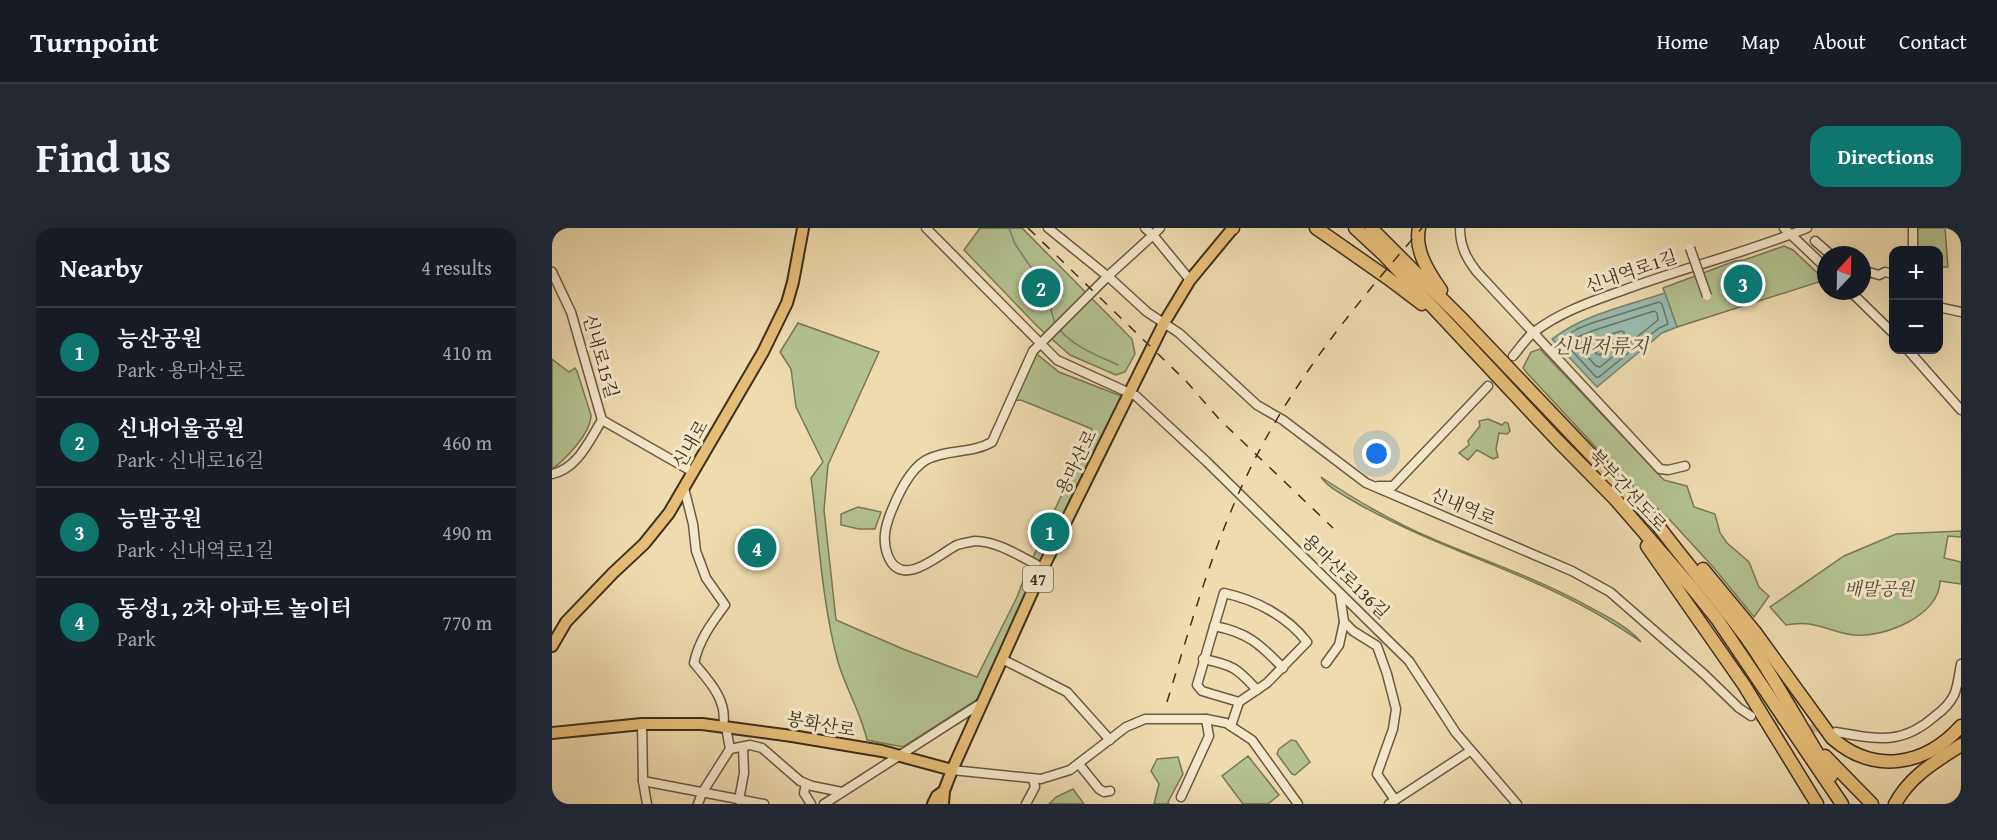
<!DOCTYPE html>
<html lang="en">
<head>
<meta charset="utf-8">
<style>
  body { margin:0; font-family:"Gentium Book Plus","Noto Serif KR",serif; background:#242831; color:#f1f3f6 }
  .controls { position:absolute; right:18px; top:18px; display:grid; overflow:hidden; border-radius:12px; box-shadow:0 6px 24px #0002 }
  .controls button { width:54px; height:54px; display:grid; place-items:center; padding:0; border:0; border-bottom:2px solid #363941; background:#171b24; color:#f1f3f6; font:30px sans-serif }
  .compass { position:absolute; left:1265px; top:18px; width:54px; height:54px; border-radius:50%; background:#171b24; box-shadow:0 6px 24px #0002; rotate:22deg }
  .you { position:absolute; left:825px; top:226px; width:21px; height:21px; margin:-15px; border:4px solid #fff; border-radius:50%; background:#1a73e8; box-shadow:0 0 0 9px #1a73e833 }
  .badge { display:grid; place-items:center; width:39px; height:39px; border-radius:50%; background:#0f766e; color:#fff; font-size:20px; font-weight:700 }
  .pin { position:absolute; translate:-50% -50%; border:3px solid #fff; box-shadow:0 2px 6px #0006 }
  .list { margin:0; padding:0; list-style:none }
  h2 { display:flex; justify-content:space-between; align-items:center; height:78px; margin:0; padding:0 24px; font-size:26px }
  h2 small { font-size:20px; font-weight:400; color:#9ea1a6 }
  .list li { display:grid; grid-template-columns:39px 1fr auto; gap:18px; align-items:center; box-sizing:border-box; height:90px; padding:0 24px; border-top:2px solid #363941 }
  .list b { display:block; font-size:22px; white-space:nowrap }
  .list p { margin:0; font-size:20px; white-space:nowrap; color:#9ea1a6 }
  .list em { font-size:20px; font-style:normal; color:#9ea1a6 }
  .map { position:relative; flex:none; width:1409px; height:576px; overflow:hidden; border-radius:18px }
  header { display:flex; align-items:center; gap:36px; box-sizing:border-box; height:84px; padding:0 30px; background:#171b24; border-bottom:2px solid #363941 }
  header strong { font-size:28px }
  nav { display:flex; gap:33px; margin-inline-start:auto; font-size:21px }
  .intro { display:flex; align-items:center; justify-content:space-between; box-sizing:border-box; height:144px; padding:0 36px }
  h1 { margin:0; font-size:42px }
  .button { padding:15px 27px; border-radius:18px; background:#0f766e; color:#fff; font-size:21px; font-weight:700 }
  main { display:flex; gap:36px; padding:0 36px }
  aside { flex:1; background:#171b24; border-radius:18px; box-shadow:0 6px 24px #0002 }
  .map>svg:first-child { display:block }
  .green { fill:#b3c28f; stroke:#797856; stroke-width:1.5 }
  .water { fill:#99bbaf; stroke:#758375; stroke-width:1.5 }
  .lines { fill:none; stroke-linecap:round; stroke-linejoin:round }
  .shore { stroke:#6c7566; stroke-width:1.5 }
  .stream { stroke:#758375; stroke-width:1.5 }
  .minor-tunnel { stroke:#cbb992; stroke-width:8; stroke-dasharray:8 4; stroke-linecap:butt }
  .minor-casing { stroke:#6b5a42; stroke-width:11 }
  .major-casing { stroke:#3f2f1e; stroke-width:14 }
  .highway-casing { stroke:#3f2f1e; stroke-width:15 }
  .minor { stroke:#f4e8cb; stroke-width:8 }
  .major { stroke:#e7be78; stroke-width:10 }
  .highway { stroke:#e7be78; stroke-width:12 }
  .rail { stroke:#3f2f1e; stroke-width:1.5; stroke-dasharray:10 10; stroke-linecap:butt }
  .minor-bridge-casing { stroke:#6b5a42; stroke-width:11; stroke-linecap:butt }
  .minor-bridge { stroke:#f4e8cb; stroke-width:8 }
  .labels { text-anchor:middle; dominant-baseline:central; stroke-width:6; stroke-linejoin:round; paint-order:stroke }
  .shield { fill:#f4e8cb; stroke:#756652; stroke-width:1.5 }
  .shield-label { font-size:16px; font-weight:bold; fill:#3f2f1e }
  .street-label { font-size:18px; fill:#3f2f1e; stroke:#f4e8cb }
  .park-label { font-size:18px; font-style:italic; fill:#564c35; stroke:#f4e8cb }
  .water-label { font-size:20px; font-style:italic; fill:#514b3b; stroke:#f4e8cb }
</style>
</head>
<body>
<header>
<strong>Turnpoint</strong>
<nav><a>Home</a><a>Map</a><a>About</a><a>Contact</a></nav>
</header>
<div class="intro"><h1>Find us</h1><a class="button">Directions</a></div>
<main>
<aside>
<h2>Nearby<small>4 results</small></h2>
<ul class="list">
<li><span class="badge">1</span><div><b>능산공원</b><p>Park · 용마산로</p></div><em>410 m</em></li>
<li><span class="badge">2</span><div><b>신내어울공원</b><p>Park · 신내로16길</p></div><em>460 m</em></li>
<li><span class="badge">3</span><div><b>능말공원</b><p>Park · 신내역로1길</p></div><em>490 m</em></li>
<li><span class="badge">4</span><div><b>동성1, 2차 아파트 놀이터</b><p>Park</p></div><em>770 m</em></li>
</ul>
</aside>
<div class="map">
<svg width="1409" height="576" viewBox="0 0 1409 576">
  <rect width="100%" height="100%" fill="#eedcaf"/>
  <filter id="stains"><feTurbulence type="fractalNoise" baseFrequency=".00333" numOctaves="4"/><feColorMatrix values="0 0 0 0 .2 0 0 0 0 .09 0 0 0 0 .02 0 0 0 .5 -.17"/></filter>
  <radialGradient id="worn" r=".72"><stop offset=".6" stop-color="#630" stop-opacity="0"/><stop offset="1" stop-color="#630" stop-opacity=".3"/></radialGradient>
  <!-- green -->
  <g class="green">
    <polygon points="428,0 470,0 580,111 583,126 573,144 564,147 518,127 485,98 412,22"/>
    <polygon points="1364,0 1393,0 1396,39 1387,39 1386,22 1365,22"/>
    <polygon points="1232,18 1241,22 1273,52 1125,99 1111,60 1183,33 1192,32"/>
    <path d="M246 95 327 124 276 237 272 282 284 392 351 421 425 449 465 369 475 342 540 201 469 172 459 173 481 123 507 144 569 168 426 471 351 519 315 512C309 485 294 461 286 434 270 375 267 311 259 250L271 234 244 179 239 141 228 124Z"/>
    <polygon points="988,121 1112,252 1135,258 1142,279 1163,286 1168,305 1175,315 1197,334 1207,359 1217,368 1202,389 1162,340 1118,292 1076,254 975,145 971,140 979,124"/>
    <path d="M0 131 17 144 23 140 25 143 39 187C39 205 14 231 0 241Z"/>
    <polygon points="936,191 950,197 953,194 956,195 958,203 955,206 947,205 944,221 946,229 941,231 925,222 916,232 907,225 917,217 916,213 928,198 927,193"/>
    <path d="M769 249C805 273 841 294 881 311 935 334 990 352 1041 381 1058 390 1077 400 1089 414 1057 391 1022 372 986 356 927 330 866 309 810 278 797 270 777 261 769 249Z"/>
    <polygon points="306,279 329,284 323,301 307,301 289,297 289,286"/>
    <path d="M1409 303V309L1396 308 1392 330 1409 334V356L1388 353C1388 388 1331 410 1302 407 1287 406 1272 398 1257 396 1250 395 1241 396 1234 397L1218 379 1292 328 1344 306Z"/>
    <polygon points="739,512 744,513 758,534 743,547 740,546 725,526 727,521"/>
    <polygon points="696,528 727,567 716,576 691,576 670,548"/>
    <polygon points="626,529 631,546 616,574 617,576 602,576 607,556 599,543 605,531"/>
    <polygon points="521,561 532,576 497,576 504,569"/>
  </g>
  <!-- water -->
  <path class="water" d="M1113 65 1125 99 1110 105 1045 159 1000 111C1033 86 1074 78 1113 65Z"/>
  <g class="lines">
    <!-- shore -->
    <g class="shore">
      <polygon points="1107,74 1110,76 1116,96 1107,100 1047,149 1044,149 1011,113 1012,110 1025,101 1040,95"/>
      <polygon points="1102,83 1105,85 1106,92 1048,139 1044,138 1022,114 1023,110 1043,102"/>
      <polygon points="1069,103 1072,104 1072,108 1048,127 1045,126 1037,117 1039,113"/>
    </g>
    <!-- stream -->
    <g class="stream">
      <polyline points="457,0 463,16 493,60 503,96"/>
      <path d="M508 102C522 119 547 128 566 137"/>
    </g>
    <!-- minor-tunnel -->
    <polyline class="minor-tunnel" points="1199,488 1277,503"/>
    <defs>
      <g id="minor">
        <polyline points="374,0 505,132 584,168 655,234 857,433 904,505 965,576"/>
        <polyline points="496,0 559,51 595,84 627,105 705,177 731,192 814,255 1020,343 1058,364 1153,447 1187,480 1199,488"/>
        <polyline points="593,0 601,7 608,0"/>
        <path d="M908 0C908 18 914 30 925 44L1108 241 1116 242 1133 238"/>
        <polyline points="1232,0 1274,40"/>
        <polyline points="1361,0 1361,22"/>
        <polyline points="1263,13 1279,27"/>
        <polyline points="1310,42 1327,47 1333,44 1342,46"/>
        <polyline points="0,44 19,84 50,192 141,244"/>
        <polyline points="1298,63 1342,106"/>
        <polyline points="1386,79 1409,84"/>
        <polyline points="1356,122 1409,182"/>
        <path d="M961 128C968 120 974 110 982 104 1008 84 1038 74 1069 63 1130 40 1194 25 1255 0"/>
        <path d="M0 246C26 240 37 213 50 192"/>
        <polyline points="826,258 841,258 936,158"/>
        <path d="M132 260 141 296 144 323 154 350 173 377C159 396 147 412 142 435 158 454 176 473 171 498"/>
        <path d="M491 340C471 330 446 313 423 313 418 314 411 315 405 317 387 326 350 362 336 328 330 313 333 299 339 284 346 267 357 242 374 232 394 221 420 226 440 214L481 123 555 49 601 7 638 52"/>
        <polyline points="788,366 792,394 801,403 825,418 835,446 844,481 841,501 825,546 843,572"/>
        <path d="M662 398C695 404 708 416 731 440"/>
        <polyline points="450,431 515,464 558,512"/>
        <path d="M651 431C681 437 685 440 705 462"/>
        <polyline points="774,435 787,417 792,394"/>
        <polyline points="90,496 91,553 95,576"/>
        <path d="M679 498 687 474 715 455 755 414C735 388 704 372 672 365L645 457 650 463 687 474"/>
        <path d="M1284 504C1325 511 1349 518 1383 488 1390 483 1398 475 1402 467 1406 458 1407 446 1409 436"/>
        <polyline points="178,521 198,517 210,520 248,553 260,558 290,564"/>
        <polyline points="527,536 547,561 552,564 558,563"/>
        <polyline points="400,542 489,551 518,542 574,499 593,491 654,491 674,495 700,512 746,576"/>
        <polyline points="91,553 212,576"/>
        <polyline points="254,556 252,565 259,576"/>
        <polyline points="629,569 657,508 654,491"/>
        <polyline points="187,572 192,545 191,519"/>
        <polyline points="146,576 150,565 178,521 174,499"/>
        <polyline points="272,576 431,474"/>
        <polyline points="474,576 483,559 481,551"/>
        <polyline points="837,576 918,523"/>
      </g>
      <g id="major">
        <polyline points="0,418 14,394 61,345 92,316 117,285 211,124 235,75 241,54 251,0"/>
        <polyline points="0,505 90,496 150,496 240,508 330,523 400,542"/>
        <polyline points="381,576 385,568 392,563"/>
        <polyline points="391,576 392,563 400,542 491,340 612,95 638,52 681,0"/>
      </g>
      <g id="highway">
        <polyline points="680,0 681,0"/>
        <polyline points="764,0 837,51 870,76"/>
        <polyline points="803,0 831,26 1006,213 1064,272 1141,361 1165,391 1290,576"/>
        <path d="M819 0 909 90 1105 296C1135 337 1169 374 1198 415 1227 458 1252 504 1279 548"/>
        <path d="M867 0C862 22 877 45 889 62"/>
        <polyline points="1095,318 1192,457 1265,576"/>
        <path d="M1151 341 1203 404 1280 510C1322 547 1373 538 1409 498"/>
        <polyline points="1273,528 1320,576"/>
        <path d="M1343 576C1358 548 1383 534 1409 517"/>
      </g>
    </defs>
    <!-- minor casing -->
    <use href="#minor" class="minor-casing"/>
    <!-- major casing -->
    <use href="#major" class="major-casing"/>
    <!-- highway casing -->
    <use href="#highway" class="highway-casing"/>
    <!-- minor -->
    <use href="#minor" class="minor"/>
    <!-- major -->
    <use href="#major" class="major"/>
    <!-- highway -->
    <use href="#highway" class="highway"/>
    <!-- rail -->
    <g class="rail">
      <polyline points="476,0 634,153 668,192 781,300"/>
      <path d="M615 474C639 396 661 317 697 243 741 152 804 76 870 0"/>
    </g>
    <defs>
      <polyline id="minor-bridge" points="1138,20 1155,68"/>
    </defs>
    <!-- minor-bridge casing -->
    <use href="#minor-bridge" class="minor-bridge-casing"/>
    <!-- minor-bridge -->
    <use href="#minor-bridge" class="minor-bridge"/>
  </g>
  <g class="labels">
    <!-- shield labels -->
    <rect class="shield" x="471" y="338" width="30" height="26" rx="4.5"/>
    <g class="shield-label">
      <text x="486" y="351">47</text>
    </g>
    <!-- street labels -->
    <g class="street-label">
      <text transform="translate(1079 43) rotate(-19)">신내역로1길</text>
      <text transform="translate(49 128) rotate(74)">신내로15길</text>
      <text transform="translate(138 216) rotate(-60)">신내로</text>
      <text transform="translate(524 234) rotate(-64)">용마산로</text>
      <text transform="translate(1076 262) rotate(47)">북부간선도로</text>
      <text transform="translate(911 278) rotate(23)">신내역로</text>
      <text transform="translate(794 348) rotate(44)">용마산로136길</text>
      <text transform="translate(269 496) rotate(10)">봉화산로</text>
    </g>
    <!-- park labels -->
    <g class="park-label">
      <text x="1327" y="360">배말공원</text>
    </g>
    <!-- water labels -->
    <g class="water-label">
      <text x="1048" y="117">신내저류지</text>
    </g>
  </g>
  <rect width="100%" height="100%" filter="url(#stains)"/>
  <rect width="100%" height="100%" fill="url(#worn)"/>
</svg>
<div class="controls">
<button>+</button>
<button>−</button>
</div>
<svg class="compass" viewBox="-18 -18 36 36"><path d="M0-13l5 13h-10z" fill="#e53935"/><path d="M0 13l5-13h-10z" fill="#9ea1a6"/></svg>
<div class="you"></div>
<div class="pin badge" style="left:498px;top:304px">1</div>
<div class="pin badge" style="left:489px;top:60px">2</div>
<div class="pin badge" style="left:1191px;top:56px">3</div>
<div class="pin badge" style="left:205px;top:320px">4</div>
</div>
</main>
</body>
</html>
